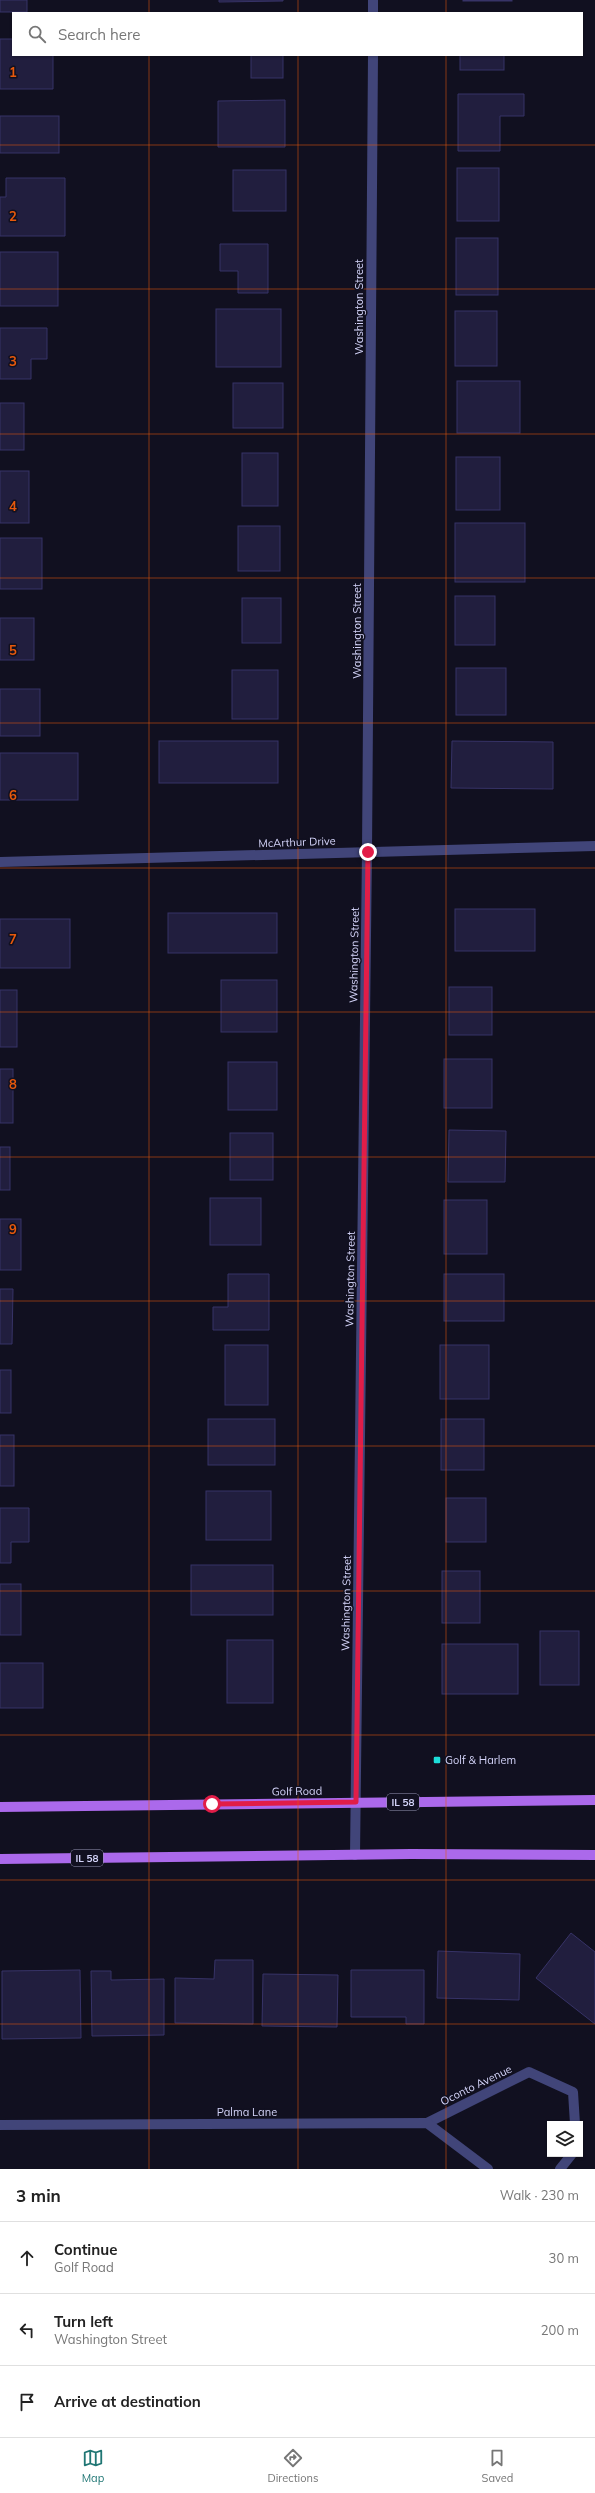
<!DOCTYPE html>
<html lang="en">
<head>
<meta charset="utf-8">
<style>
  body { margin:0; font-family:Mulish,sans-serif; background:#f2f2f2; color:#222 }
  .controls { position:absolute; right:12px; bottom:12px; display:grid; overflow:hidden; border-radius:0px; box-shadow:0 1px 3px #0004 }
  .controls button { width:36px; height:36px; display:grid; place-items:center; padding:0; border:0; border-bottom:1px solid #e0e0e0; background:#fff; color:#222; font:20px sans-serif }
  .stop { position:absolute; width:12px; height:12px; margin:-9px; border:3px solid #e11d48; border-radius:50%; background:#fff }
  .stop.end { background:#e11d48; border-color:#fff; box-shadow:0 1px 4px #0008 }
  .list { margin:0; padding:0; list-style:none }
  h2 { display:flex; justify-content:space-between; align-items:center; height:52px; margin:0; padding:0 16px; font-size:17px }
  h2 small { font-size:13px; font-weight:400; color:#767676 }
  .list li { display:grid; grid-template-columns:26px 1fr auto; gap:12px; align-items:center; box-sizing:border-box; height:72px; padding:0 16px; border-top:1px solid #e0e0e0 }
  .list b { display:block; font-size:15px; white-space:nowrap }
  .list p { margin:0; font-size:13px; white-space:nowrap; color:#767676 }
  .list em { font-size:13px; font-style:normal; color:#767676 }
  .icon { flex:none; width:22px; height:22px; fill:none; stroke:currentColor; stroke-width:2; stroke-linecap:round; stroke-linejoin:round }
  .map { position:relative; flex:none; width:595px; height:2169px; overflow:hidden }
  .search { position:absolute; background:#fff; box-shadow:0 1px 3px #0004; left:12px; right:12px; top:12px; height:44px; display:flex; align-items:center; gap:10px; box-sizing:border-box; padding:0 14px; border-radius:0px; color:#767676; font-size:15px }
  .sheet { height:268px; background:#fff }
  nav { display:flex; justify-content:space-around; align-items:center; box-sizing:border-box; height:56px; border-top:1px solid #e0e0e0; background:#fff; font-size:11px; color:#767676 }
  nav a { display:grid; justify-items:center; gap:2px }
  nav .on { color:#207674 }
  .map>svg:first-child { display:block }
  .building { fill:#211e3e; stroke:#373367 }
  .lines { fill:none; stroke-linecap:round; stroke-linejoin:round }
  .minor { stroke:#414579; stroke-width:10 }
  .major { stroke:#ab69eb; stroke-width:10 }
  .route { stroke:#e11d48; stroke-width:5 }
  .grid { fill:none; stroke:#e8590c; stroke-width:1; stroke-opacity:0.55 }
  .poi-dot { fill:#1dddd9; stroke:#111020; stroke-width:1.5 }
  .labels { text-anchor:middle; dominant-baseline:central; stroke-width:3; stroke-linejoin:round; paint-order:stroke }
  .shield { fill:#111020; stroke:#9a99b8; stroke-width:1 }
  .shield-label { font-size:10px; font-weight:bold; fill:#d4d4f9 }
  .street-label { font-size:11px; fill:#d4d4f9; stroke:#111020 }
  .poi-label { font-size:11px; fill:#d4d4f9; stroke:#111020; text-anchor:start }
  .grid-label { font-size:13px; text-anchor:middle; font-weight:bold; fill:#e8590c; stroke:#111020; stroke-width:3; stroke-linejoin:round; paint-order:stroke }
</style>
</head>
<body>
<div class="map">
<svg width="595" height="2169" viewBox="0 0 595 2169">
  <rect width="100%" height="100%" fill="#111020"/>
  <!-- building -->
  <g class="building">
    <rect x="0" y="0" width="27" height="12"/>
    <polygon points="219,0 283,0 283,1 219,2"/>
    <rect x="463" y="0" width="49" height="1"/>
    <polygon points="0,39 13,39 13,55 53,55 53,89 0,89"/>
    <rect x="251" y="55" width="32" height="23"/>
    <rect x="460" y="55" width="44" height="15"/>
    <polygon points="458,94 524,94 524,116 500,116 500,151 458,151"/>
    <polygon points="285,100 285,147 218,147 218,101"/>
    <rect x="0" y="116" width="59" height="37"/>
    <rect x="457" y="168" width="42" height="53"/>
    <rect x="233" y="170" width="53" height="41"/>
    <polygon points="6,178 65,178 65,236 0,236 0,197 6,197"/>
    <rect x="456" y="238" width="42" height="57"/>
    <polygon points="220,244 268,244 268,293 238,293 238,271 220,271"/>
    <rect x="0" y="252" width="58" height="54"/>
    <rect x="216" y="309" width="65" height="58"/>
    <rect x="455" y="311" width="42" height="55"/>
    <polygon points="0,328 47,328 47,359 31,359 31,379 0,379"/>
    <rect x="457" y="381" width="63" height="52"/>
    <rect x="233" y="383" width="50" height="45"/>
    <rect x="0" y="403" width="24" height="47"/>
    <rect x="242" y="453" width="36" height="53"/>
    <rect x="456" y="457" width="44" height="53"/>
    <rect x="0" y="471" width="29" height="52"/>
    <rect x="455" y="523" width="70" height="59"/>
    <rect x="238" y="526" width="42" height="45"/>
    <rect x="0" y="538" width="42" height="51"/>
    <rect x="455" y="596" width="40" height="49"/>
    <rect x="242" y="598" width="39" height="45"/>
    <rect x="0" y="618" width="34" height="42"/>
    <rect x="456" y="668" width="50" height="47"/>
    <rect x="232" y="670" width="46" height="49"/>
    <rect x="0" y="689" width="40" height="47"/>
    <rect x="159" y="741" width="119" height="42"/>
    <polygon points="452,741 553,742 553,789 451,788"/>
    <rect x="0" y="753" width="78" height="47"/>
    <rect x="455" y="909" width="80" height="42"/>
    <rect x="168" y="913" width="109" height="40"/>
    <rect x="0" y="919" width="70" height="49"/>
    <rect x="221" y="980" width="56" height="52"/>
    <rect x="449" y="987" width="43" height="48"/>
    <rect x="0" y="990" width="17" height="57"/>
    <rect x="444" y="1059" width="48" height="49"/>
    <rect x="228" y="1062" width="49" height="48"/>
    <rect x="0" y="1069" width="13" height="54"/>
    <polygon points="449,1130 506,1131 505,1182 448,1182"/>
    <rect x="230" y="1133" width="43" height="47"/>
    <rect x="0" y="1147" width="10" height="43"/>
    <rect x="210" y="1198" width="51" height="47"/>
    <rect x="444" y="1200" width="43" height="54"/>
    <rect x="0" y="1219" width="21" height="51"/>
    <polygon points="228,1274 269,1274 269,1330 213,1330 213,1307 228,1307"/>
    <rect x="444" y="1274" width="60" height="47"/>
    <polygon points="0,1289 13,1289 12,1344 0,1344"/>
    <rect x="225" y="1345" width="43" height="60"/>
    <rect x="440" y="1345" width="49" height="54"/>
    <rect x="0" y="1370" width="11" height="43"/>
    <rect x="208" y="1419" width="67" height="46"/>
    <rect x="441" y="1419" width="43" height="51"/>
    <rect x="0" y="1435" width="14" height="51"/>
    <rect x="206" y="1491" width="65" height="49"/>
    <rect x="446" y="1498" width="40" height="44"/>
    <polygon points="0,1508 29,1508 29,1542 11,1542 11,1563 0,1563"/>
    <rect x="191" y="1565" width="82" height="50"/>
    <rect x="442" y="1571" width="38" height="52"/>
    <rect x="0" y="1584" width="21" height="51"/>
    <rect x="540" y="1631" width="39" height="54"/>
    <rect x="227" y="1640" width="46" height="63"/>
    <rect x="442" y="1644" width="76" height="50"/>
    <rect x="0" y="1663" width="43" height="45"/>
    <polygon points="571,1933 595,1952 595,2024 536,1978"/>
    <polygon points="438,1951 520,1954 519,2000 437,1998"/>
    <polygon points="215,1960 253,1960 253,2024 175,2023 175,1978 214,1979"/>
    <polygon points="80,1970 81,2038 2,2039 2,1971"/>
    <polygon points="351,1970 424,1970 424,2024 406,2024 406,2017 351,2017"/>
    <polygon points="91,1971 111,1971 111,1980 164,1979 164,2035 92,2036"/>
    <polygon points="263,1974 338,1975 337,2027 262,2026"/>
  </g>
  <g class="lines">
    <!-- minor -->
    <g class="minor">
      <polyline points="373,13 373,0"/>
      <polyline points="0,862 595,846"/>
      <polyline points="355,1855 367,852 373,55"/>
      <polyline points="427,2123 529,2072 573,2092 575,2124"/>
      <polyline points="0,2125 427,2123 488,2169"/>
      <polyline points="560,2169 572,2154"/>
    </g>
    <!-- major -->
    <g class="major">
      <polyline points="0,1807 595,1800"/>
      <polyline points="0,1859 411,1854 595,1855"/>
    </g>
  </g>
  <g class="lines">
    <!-- route -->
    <polyline class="route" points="212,1804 356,1802 368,852"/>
  </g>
  <!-- grid -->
  <path class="grid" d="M149 0V13M298 0V13M446 0V13M149 55V2169M298 55V2169M446 55V2169M0 145H595M0 289H595M0 434H595M0 578H595M0 723H595M0 868H595M0 1012H595M0 1157H595M0 1301H595M0 1446H595M0 1591H595M0 1735H595M0 1880H595M0 2024H595"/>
  <!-- markers -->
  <rect class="poi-dot" x="433" y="1756" width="8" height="8" rx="2"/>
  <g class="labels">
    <!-- shield labels -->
    <g class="shield">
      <rect x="387" y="1794" width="32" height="16" rx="3"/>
      <rect x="71" y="1850" width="32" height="16" rx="3"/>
    </g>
    <g class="shield-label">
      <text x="403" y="1802">IL 58</text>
      <text x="87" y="1858">IL 58</text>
    </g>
    <!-- street labels -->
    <g class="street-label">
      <text transform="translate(359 307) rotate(-90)">Washington Street</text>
      <text transform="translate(357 631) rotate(-90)">Washington Street</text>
      <text transform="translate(297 842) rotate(-2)">McArthur Drive</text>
      <text transform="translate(354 955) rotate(-89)">Washington Street</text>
      <text transform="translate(350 1279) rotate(-89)">Washington Street</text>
      <text transform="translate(346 1603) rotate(-89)">Washington Street</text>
      <text transform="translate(297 1791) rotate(-1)">Golf Road</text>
      <text transform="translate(476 2085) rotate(-26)">Oconto Avenue</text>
      <text x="247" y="2112">Palma Lane</text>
    </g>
    <!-- poi labels -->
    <g class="poi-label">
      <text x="445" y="1760">Golf &amp; Harlem</text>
    </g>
  </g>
  <g class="grid-label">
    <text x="13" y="77">1</text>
    <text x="13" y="221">2</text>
    <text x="13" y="366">3</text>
    <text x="13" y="511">4</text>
    <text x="13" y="655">5</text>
    <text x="13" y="800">6</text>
    <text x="13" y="944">7</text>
    <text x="13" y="1089">8</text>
    <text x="13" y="1234">9</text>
  </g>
</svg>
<div class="controls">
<button><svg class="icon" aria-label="layers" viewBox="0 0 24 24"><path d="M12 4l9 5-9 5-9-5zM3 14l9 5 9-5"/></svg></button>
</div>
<div class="stop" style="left:212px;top:1804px"></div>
<div class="stop end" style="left:368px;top:852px"></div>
<div class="search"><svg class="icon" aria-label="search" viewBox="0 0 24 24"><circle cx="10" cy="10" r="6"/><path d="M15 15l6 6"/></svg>Search here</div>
</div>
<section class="sheet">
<h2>3 min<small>Walk · 230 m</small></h2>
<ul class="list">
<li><svg class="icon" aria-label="ahead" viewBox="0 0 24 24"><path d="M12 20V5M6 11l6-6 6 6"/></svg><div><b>Continue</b><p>Golf Road</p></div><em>30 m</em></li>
<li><svg class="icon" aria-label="left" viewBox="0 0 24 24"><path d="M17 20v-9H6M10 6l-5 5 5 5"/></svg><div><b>Turn left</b><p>Washington Street</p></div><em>200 m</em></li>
<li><svg class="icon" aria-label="arrive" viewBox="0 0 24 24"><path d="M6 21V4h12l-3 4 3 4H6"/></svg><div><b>Arrive at destination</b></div></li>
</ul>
</section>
<nav>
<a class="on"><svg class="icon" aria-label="map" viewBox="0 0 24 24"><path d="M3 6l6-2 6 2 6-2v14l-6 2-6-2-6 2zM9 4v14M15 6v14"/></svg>Map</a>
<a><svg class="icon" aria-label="directions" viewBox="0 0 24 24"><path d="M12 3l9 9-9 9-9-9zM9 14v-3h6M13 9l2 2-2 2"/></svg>Directions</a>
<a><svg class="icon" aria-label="saved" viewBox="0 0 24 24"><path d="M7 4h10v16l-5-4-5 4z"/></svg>Saved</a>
</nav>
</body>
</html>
